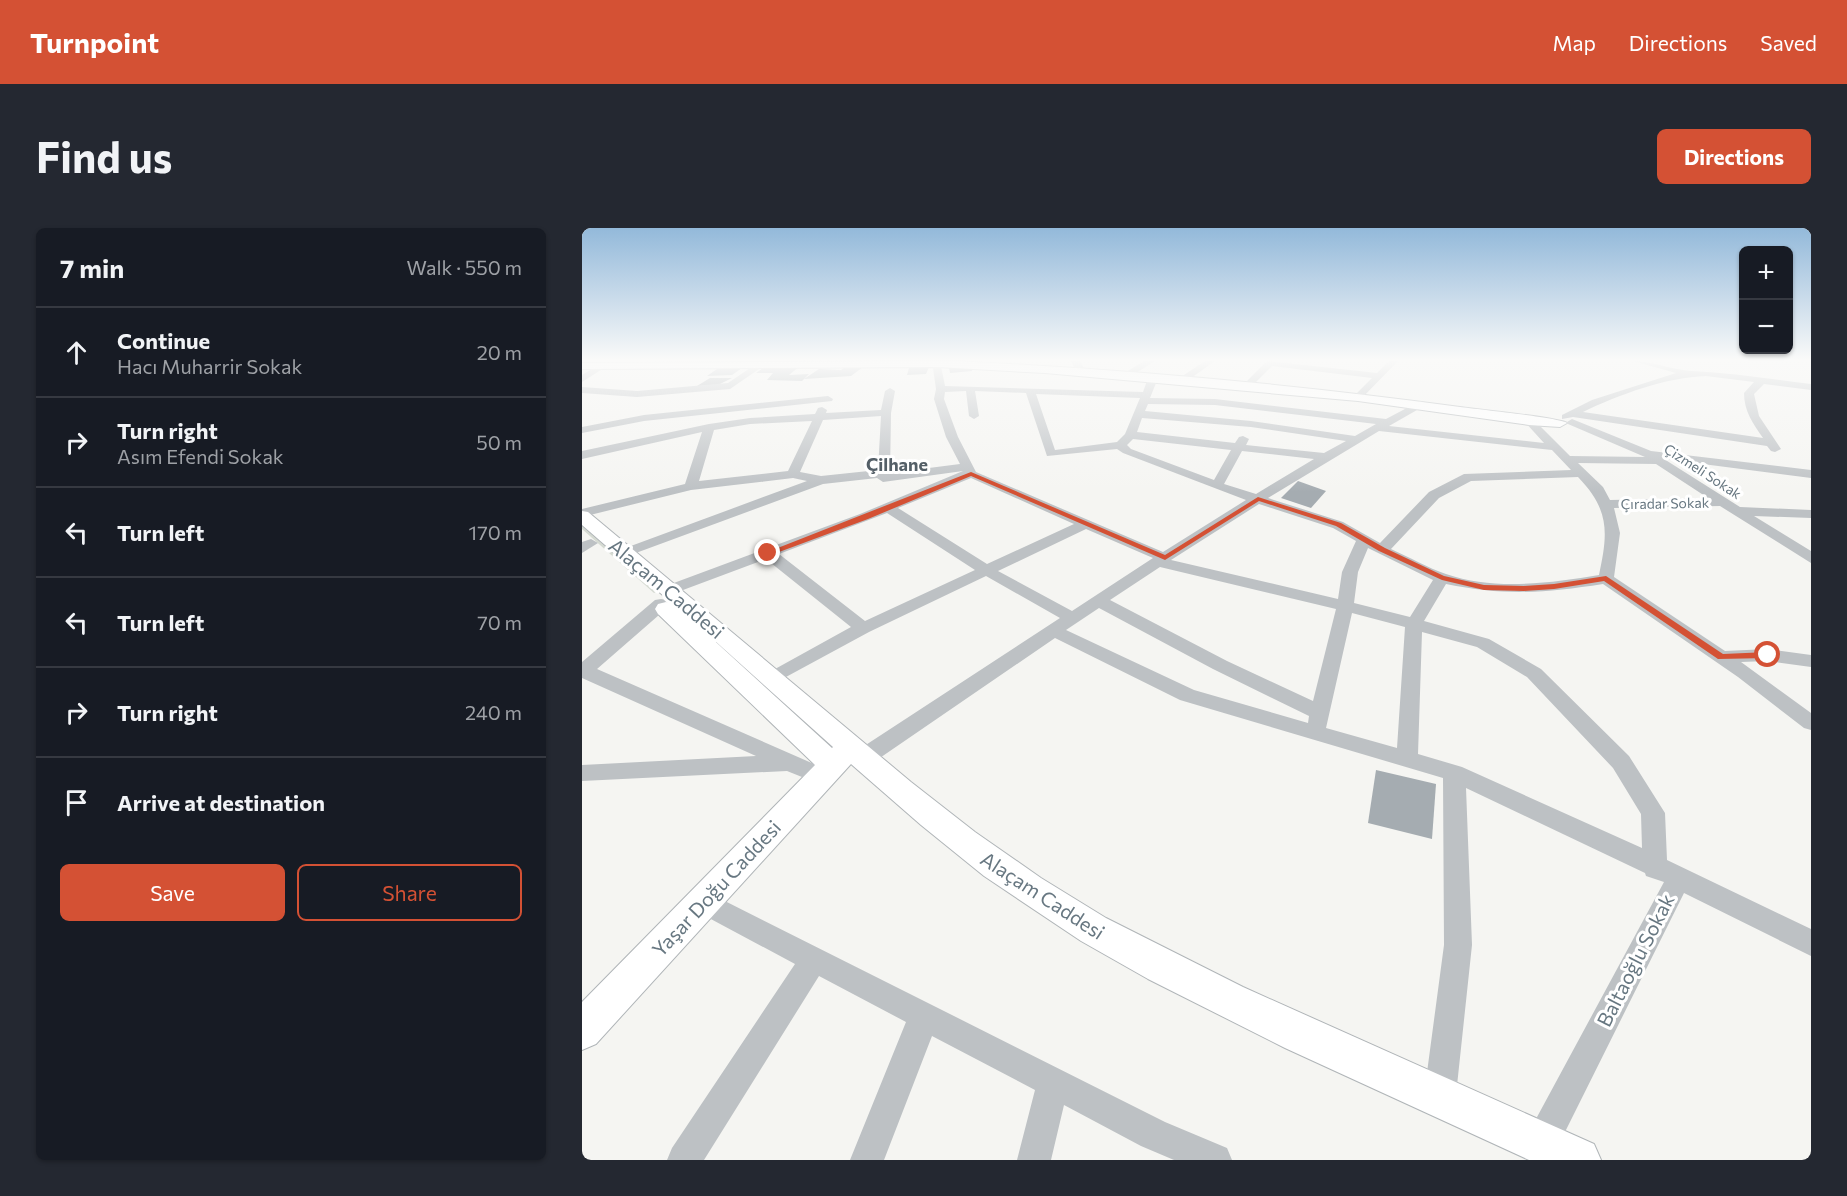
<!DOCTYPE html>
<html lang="en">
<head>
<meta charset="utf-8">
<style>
  body { margin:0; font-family:Commissioner,sans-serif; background:#242831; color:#f1f3f6 }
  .controls { position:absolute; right:18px; top:18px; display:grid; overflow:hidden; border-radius:9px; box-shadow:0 2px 4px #0004 }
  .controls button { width:54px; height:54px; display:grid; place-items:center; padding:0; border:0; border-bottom:2px solid #363941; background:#171b24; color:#f1f3f6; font:30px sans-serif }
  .stop { position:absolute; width:18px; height:18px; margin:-14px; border:4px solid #d45134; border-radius:50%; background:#fff }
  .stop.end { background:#d45134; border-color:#fff; box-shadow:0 2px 6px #0008 }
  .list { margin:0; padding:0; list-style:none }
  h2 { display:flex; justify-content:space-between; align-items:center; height:78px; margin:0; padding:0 24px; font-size:26px }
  h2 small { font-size:20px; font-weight:400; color:#9ea1a6 }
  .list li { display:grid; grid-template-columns:39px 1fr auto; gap:18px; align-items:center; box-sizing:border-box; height:90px; padding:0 24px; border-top:2px solid #363941 }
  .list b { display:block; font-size:22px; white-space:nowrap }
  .list p { margin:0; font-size:20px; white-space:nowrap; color:#9ea1a6 }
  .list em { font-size:20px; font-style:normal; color:#9ea1a6 }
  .actions { display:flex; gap:12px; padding:18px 24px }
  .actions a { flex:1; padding:14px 0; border:2px solid #d45134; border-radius:9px; text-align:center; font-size:21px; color:#d45134 }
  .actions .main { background:#d45134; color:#fff }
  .icon { flex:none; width:33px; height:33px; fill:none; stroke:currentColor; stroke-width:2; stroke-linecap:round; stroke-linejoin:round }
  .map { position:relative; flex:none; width:1229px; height:932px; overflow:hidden; border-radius:9px }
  header { display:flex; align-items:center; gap:36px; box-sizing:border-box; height:84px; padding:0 30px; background:#d45134; color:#fff }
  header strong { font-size:28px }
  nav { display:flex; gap:33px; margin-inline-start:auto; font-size:21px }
  .intro { display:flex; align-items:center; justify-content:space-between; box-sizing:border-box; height:144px; padding:0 36px }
  h1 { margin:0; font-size:42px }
  .button { padding:15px 27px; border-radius:9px; background:#d45134; color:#fff; font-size:21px; font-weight:700 }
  main { display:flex; gap:36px; padding:0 36px }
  aside { flex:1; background:#171b24; border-radius:9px; box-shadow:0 2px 4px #0004 }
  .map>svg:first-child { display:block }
  .green { fill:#d5dad2 }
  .building { fill:#a5acb1 }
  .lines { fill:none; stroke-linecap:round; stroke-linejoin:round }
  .major-casing { stroke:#b0b5b8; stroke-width:2 }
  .minor { fill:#bdc1c4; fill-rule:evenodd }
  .major { fill:#fff; fill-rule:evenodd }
  .route { fill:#d45134 }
  .labels { text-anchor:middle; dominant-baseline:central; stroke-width:6; stroke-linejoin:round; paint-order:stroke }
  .far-street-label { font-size:14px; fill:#677781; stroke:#fff }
  .far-district-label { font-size:18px; font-weight:bold; fill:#545f67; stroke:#fff }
  .near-street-label { font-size:20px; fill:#677781; stroke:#fff }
</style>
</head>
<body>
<header>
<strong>Turnpoint</strong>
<nav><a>Map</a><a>Directions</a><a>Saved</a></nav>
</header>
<div class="intro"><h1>Find us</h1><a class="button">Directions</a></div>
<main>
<aside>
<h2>7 min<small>Walk · 550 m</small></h2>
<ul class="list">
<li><svg class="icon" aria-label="ahead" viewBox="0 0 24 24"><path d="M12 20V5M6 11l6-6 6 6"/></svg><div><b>Continue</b><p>Hacı Muharrir Sokak</p></div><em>20 m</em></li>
<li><svg class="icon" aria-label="right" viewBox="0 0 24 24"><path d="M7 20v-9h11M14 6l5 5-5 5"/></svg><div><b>Turn right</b><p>Asım Efendi Sokak</p></div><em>50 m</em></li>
<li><svg class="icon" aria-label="left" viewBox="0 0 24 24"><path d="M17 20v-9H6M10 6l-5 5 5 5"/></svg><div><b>Turn left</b></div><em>170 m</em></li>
<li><svg class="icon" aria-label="left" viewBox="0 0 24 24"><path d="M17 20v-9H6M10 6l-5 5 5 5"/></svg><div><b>Turn left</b></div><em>70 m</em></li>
<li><svg class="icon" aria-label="right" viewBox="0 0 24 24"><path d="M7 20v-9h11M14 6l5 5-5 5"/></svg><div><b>Turn right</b></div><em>240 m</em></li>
<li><svg class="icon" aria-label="arrive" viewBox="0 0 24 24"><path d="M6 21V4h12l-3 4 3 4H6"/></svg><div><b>Arrive at destination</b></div></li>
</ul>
<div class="actions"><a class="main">Save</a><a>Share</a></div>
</aside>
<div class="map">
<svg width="1229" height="932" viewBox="0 0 1229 932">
  <rect width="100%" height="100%" fill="#f5f5f2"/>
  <!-- green -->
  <polygon class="green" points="0,296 76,363 72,365 0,301"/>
  <!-- building -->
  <g class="building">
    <polygon points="218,138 207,147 227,146 220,153 185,152 191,145 174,145 181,140"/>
    <polygon points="390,138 390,143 368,145 367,140"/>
    <polygon points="263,139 281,139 269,148 222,151 237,141 259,142"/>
    <polygon points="347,139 344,146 325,147 327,140"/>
    <polygon points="160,140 150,147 125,148 135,141"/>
    <polygon points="128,150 150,150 136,157 115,158"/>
    <polygon points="716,253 744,263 729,280 699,270"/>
    <polygon points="794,542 854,556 850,611 786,595"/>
  </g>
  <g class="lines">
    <defs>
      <g id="major">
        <path d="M371 133C540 141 710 156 878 179 893 181 980 190 985 195L978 199 947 197 776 173 463 145 355 139 0 141V135Z"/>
        <path d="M0 283 6 284 329 554 393 604 459 650 524 690 661 759 1012 916 1019 932H947L703 820 566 751 499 713 402 648 339 597 269 536 14 816 0 822V774L233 537 76 386 73 381 76 376 84 374 91 376 0 297ZM102 385 251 519 250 520Z"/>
      </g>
    </defs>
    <!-- major casing -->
    <use href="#major" class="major-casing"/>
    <!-- minor -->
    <g class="minor">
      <path d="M350 133H358L363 158 561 164 566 150 571 147 576 150 568 170 633 171 804 191 838 173 842 174V178L807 198 962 215 942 193 947 190 951 191 988 228 1063 229 986 196 985 194 990 191 1069 223 1229 242V250L1082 231 1158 279 1229 282V290L1172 288 1229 323V335L1138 278 1032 280 1038 305 1032 349 1143 423 1186 421 1229 427V439L1186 433 1159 434 1229 485V502L1222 500 1156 449 1021 356C963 365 923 368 864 356L842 393 907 411 959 441 1047 528 1083 585 1085 632 1229 701V728L1102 665 972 926 960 931 948 926 943 914 948 902 1082 654 1064 648 1063 645 884 560 890 717 874 867 869 878 858 883 847 878 842 867 862 717 861 550 598 472 473 410 289 536 281 538 273 536 270 530 273 524 478 390 404 348 287 404 191 456 184 454 182 450 184 446 269 399 184 331 93 365H81L79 362 81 359 278 286 381 243 301 254 295 250 241 256 43 329 36 325 38 322 225 253 211 250 109 262 0 289V281L103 256 120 204 0 231V223L127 196 168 190 233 186 236 180 240 179 245 182 244 185 299 182 303 163 308 160 313 163 309 185 308 245 378 236 364 209 352 171 354 161ZM384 163 387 188 392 191 397 188 393 163 444 165 465 228 535 221 541 225 664 272 581 324 394 244 376 209 362 171 363 164ZM454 166 558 170 543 206 535 214 473 222ZM566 176 633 177 794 196 773 208 669 193 563 183ZM299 188 296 242 239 248 218 244 241 192ZM560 190 669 199 764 213 742 225 664 217 667 211 661 208 657 209 653 215 555 204ZM230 193 206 243 117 253 132 202 168 196ZM797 203 970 222 989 242 882 246 847 264 798 315 761 294 686 270ZM551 211 649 222 632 252 549 221 545 217ZM660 223 732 231 674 266 642 256ZM996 235 1074 236 1126 270 1028 272 1021 259ZM996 249C1028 282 1026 305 1017 347 968 355 913 363 864 346 846 340 827 329 809 321L857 270 889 253ZM389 250 492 296 405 336 316 280ZM677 276 751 300 774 313 760 344 756 371 589 332ZM305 285 393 342 283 393 197 326ZM504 301 571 330 490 383 416 343ZM786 320 851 352 828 389 772 375 776 344ZM578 339 754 381 731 473 645 433 528 372ZM517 380 631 441 727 488 726 495 612 462 484 402ZM770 385 823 399 815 520 744 500ZM840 404 895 419 945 449 1031 540 1059 586 1060 620 880 539 836 526Z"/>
      <polygon points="489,133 498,133 504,144 502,146 496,146"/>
      <polygon points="562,133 573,133 546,150 538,148"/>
      <polygon points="623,133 633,133 602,155 596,155 596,151"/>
      <polygon points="685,133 795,145 807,133 816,133 779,171 776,172 771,169 790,150 690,138 667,161 661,161 661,157"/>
      <path d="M1051 133C1071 133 1090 142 1110 143 1150 145 1189 151 1229 156V162L1182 156 1172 166 1177 188 1199 221 1193 224 1189 223 1185 218 991 189 980 191V187L1010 172 1094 145ZM1124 148 1172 154 1162 165C1162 183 1171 196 1181 210L1001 184C1036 167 1085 149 1124 148Z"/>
      <polygon points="177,134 181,137 180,139 148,161 55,169 0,165 0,159 55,163 146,155"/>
      <polygon points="18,136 25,138 0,154 0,147"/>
      <polygon points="246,168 251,171 250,173 62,193 0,205 0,199 62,187"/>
      <polygon points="9,311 16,315 0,325 0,314"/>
      <polygon points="79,371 85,372 87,376 85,380 15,441 248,543 251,549 248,555 240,557 205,543 0,553 0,537 174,528 0,450 0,434 73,372"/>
      <polygon points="121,662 583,894 645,920 650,932 592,932 559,918 482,877 469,932 435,932 453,862 350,808 302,932 268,932 324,794 237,748 122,932 85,932 90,920 213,736 112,682 108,674 112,666"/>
    </g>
    <!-- major -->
    <use href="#major" class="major"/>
  </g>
  <!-- sky -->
  <linearGradient id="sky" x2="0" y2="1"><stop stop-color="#93b9da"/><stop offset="0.5" stop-color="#fafaf9"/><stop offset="1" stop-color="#fafaf9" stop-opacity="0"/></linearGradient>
  <rect width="1229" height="264" fill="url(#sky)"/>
  <!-- route -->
  <polygon class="route" points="389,244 583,327 676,269 759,295 803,320 862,348 902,357 942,358 972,356 1024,348 1141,426 1186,424 1190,427 1186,430 1136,431 1022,353 972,361 942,363 902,362 860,352 797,323 754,298 677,273 583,332 389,248 286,291 189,327 183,325"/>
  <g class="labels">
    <!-- far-street labels -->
    <g class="far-street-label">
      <text transform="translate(1121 243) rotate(33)">Çizmeli Sokak</text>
      <text transform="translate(1083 275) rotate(-1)">Çıradar Sokak</text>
    </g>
    <!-- far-district labels -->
    <g class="far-district-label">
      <text x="315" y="236">Çilhane</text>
    </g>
    <!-- near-street labels -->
    <g class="near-street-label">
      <text transform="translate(85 360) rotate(40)">Alaçam Caddesi</text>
      <text transform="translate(134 660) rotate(-47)">Yaşar Doğu Caddesi</text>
      <text transform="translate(461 667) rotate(33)">Alaçam Caddesi</text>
      <text transform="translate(1053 732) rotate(-63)">Baltaoğlu Sokak</text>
    </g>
  </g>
</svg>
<div class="controls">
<button>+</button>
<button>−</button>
</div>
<div class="stop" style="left:1186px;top:427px"></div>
<div class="stop end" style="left:186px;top:325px"></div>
</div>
</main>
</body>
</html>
